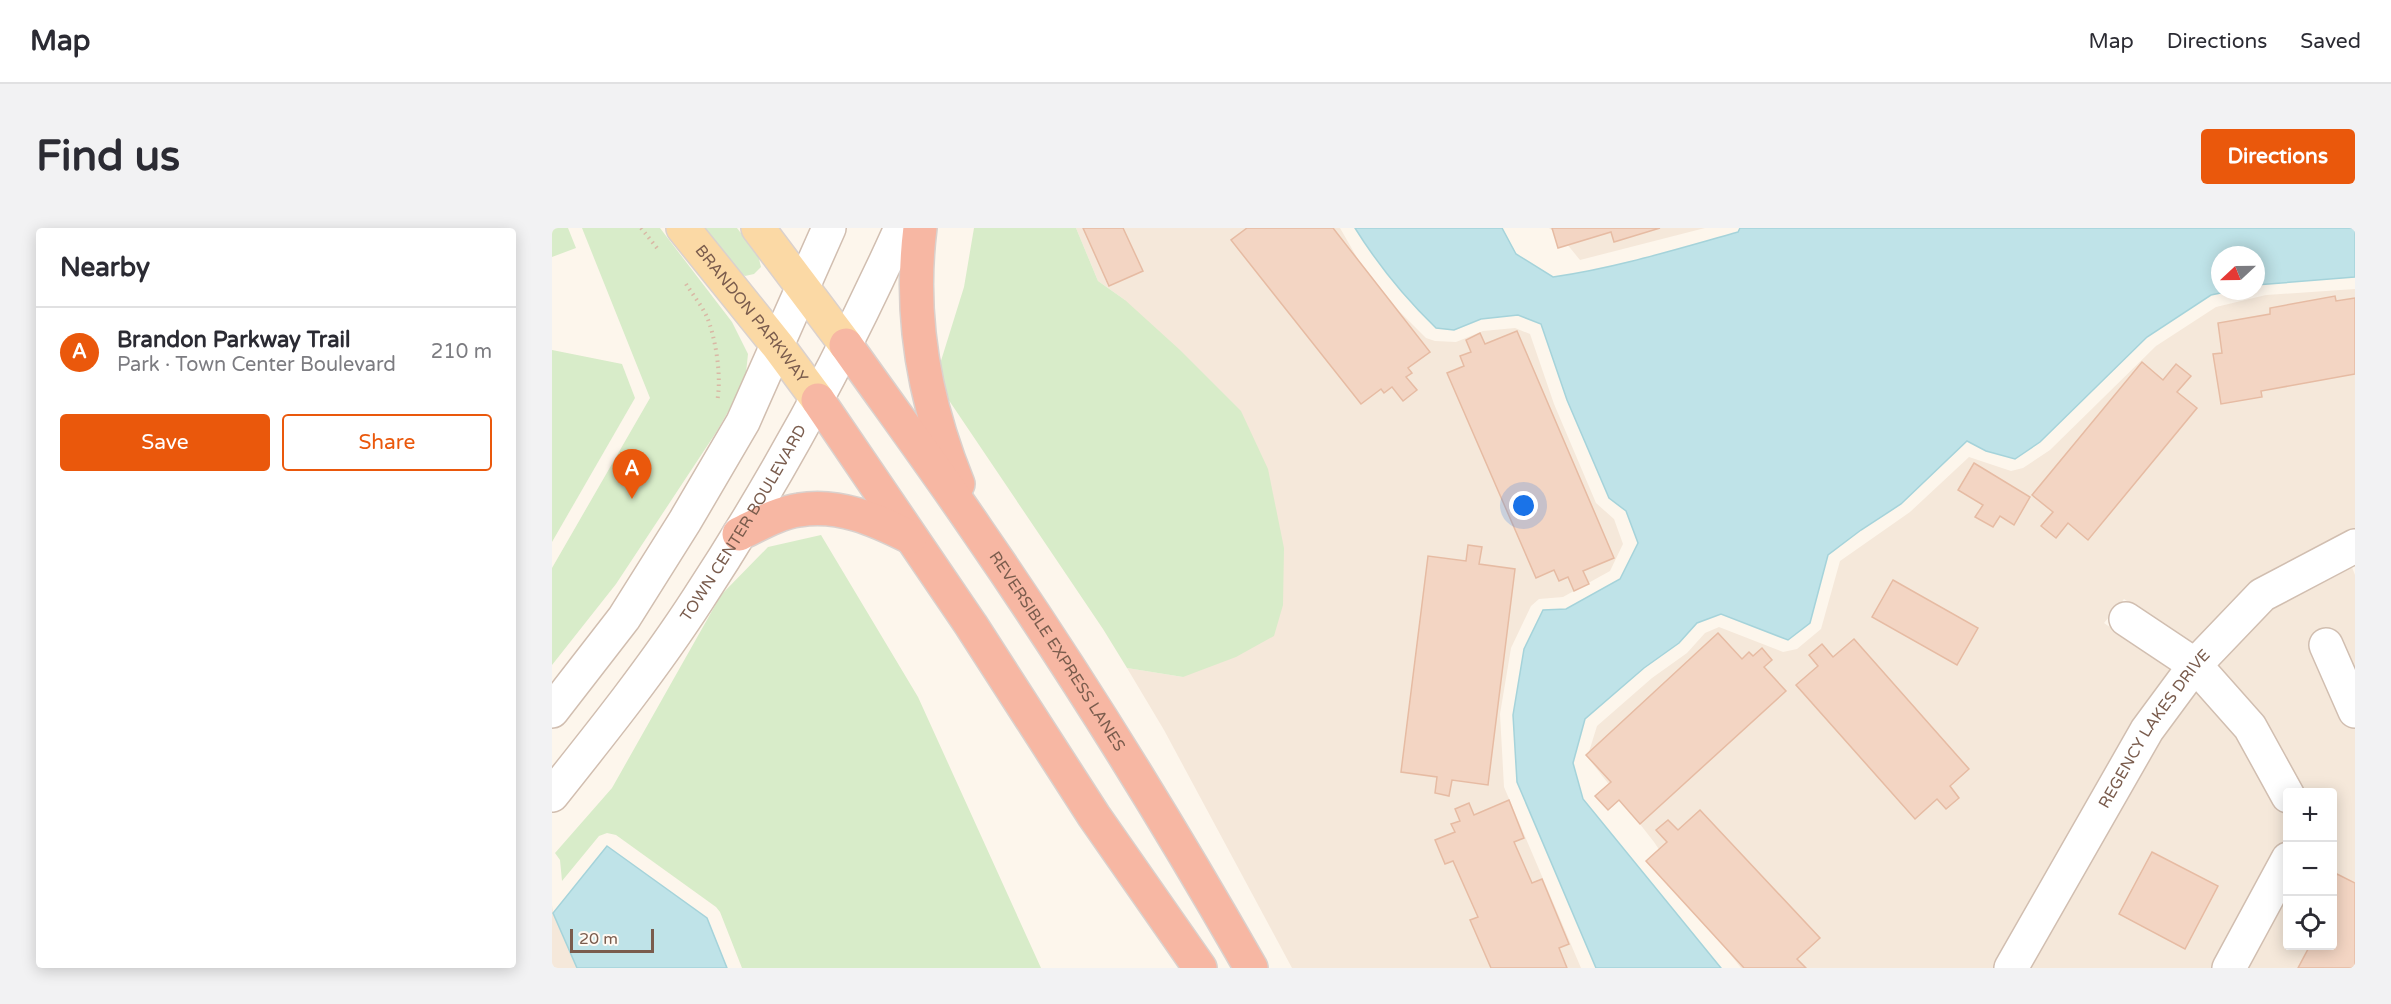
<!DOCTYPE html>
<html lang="en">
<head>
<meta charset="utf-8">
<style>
  body { margin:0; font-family:"Varela Round",sans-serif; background:#f2f2f3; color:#2b2b33 }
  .controls { position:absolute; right:18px; bottom:18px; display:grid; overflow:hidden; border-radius:6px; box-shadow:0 3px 15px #0003 }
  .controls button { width:54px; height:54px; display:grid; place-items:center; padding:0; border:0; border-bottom:2px solid #e1e1e2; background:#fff; color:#2b2b33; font:30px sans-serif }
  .compass { position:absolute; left:1659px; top:18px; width:54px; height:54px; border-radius:50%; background:#fff; box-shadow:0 3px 15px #0003; rotate:248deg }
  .scale { position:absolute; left:18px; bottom:15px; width:84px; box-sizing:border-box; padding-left:6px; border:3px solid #7a5c4d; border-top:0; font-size:16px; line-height:21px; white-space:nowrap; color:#7a5c4d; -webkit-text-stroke:4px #fffaf3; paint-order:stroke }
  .you { position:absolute; left:972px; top:278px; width:21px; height:21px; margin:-15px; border:4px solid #fff; border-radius:50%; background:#1a73e8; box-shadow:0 0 0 9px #1a73e833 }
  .badge { display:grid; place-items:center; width:39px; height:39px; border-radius:50%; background:#ea580c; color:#fff; font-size:20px; font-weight:700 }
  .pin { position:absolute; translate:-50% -50px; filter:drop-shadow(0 2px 3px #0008) }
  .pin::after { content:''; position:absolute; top:32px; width:21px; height:18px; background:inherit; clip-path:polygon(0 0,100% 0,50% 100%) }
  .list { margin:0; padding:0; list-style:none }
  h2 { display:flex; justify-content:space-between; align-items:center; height:78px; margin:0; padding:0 24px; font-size:26px }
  h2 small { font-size:20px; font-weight:400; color:#7c7c81 }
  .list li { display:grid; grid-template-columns:39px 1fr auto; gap:18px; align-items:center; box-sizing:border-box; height:90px; padding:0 24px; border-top:2px solid #e1e1e2 }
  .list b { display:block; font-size:22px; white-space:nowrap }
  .list p { margin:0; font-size:20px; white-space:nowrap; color:#7c7c81 }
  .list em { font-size:20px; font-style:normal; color:#7c7c81 }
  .actions { display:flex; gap:12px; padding:18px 24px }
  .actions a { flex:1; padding:14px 0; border:2px solid #ea580c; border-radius:6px; text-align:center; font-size:21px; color:#ea580c }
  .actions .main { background:#ea580c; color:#fff }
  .icon { flex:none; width:33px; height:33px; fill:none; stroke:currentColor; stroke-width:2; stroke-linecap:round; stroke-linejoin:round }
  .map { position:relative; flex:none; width:1803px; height:740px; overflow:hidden; border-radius:6px }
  header { display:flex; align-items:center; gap:36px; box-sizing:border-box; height:84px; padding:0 30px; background:#fff; border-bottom:2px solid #e1e1e2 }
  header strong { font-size:28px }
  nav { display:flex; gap:33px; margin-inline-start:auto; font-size:21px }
  .intro { display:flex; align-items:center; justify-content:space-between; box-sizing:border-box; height:144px; padding:0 36px }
  h1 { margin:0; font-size:42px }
  .button { padding:15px 27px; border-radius:6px; background:#ea580c; color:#fff; font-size:21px; font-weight:700 }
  main { display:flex; gap:36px; padding:0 36px }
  aside { flex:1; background:#fff; border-radius:6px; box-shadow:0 3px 15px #0003 }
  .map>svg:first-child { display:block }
  .residential { fill:#f5e8da; fill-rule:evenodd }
  .green { fill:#d8ecc9 }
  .water { fill:#bfe3e8; stroke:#a5d3da; stroke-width:1.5 }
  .building { fill:#f3d5c3; stroke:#e6bba3; stroke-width:1.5 }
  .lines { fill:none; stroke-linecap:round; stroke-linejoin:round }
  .minor-casing { stroke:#d1beb0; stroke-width:36 }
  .major-casing { stroke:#dad1cd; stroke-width:36 }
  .highway-casing { stroke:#dad1cd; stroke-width:36 }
  .path { stroke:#d9b8a5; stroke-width:4; stroke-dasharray:1.5 4.5; stroke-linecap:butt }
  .minor { stroke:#fff; stroke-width:33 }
  .major { stroke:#fbd9a5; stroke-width:33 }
  .highway { stroke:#f7b7a3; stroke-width:33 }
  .labels { text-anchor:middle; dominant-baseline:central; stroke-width:4.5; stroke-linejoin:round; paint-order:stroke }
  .street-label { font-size:16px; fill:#7a5c4d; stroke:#fffaf3 }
</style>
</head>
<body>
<header>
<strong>Map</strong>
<nav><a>Map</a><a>Directions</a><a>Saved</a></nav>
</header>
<div class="intro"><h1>Find us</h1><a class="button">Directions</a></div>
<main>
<aside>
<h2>Nearby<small></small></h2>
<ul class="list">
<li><span class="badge">A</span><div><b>Brandon Parkway Trail</b><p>Park · Town Center Boulevard</p></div><em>210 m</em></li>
</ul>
<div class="actions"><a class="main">Save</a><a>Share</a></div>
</aside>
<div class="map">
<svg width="1803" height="740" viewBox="0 0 1803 740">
  <rect width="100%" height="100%" fill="#fdf6ec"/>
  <!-- residential -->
  <g class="residential">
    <polygon points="524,0 788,0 807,33 847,83 874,110 883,113 904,114 931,103 963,100 978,106 1002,176 1044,275 1062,291 1071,316 1058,343 1011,369 987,371 979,378 959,420 948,486 952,559 1029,740 740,740 612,502 575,440 631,449 573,72 546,53"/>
    <polygon points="997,0 1153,0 1028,32 1010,10"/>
    <polygon points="1803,61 1803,302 1641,417 1572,371 1552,395 1621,442 1581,496 1441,740 1189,740 1174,721 1102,614 1037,531 1036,527 1045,498 1100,450 1135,425 1153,405 1167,399 1231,424 1245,421 1269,401 1288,333 1358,284 1417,229 1459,243 1471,240 1498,222 1604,118 1664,79 1714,67"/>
    <path d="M1799 337 1803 347V740H1476L1609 509 1655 446 1720 378ZM1736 564H1780V718H1736Z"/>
    <polygon points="0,677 1,685 25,740 0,740"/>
  </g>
  <!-- green -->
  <g class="green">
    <polygon points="0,0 16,0 24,20 0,29"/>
    <polygon points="30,0 108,0 180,94 196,126 193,154 165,203 64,356 0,437 0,340 98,170"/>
    <polygon points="151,0 185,0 206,27 209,39 202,46 193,48 184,42"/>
    <polygon points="422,0 524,0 546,53 573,72 628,122 689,183 716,241 732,320 731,377 722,408 684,429 631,449 575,440 551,401 394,168 388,136 412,59"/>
    <polygon points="0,122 70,136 83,170 0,314"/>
    <polygon points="269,307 366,469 489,740 190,740 168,684 164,679 64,607 55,605 47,608 10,653 8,632 3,625 60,560 169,367 216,319"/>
  </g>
  <!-- water -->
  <g class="water">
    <path d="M803 0H950L964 26 1001 49C1064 40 1125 21 1186 4L1188 0H1803V49L1704 57V27H1668V63H1678L1659 67 1595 109 1488 214 1463 231 1434 223 1415 213 1349 276 1309 302 1276 327 1258 395 1236 412 1169 386 1145 395 1127 415 1092 440 1033 491 1021 535 1031 571 1169 740H1044L965 554 961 487 972 421 991 382 1014 381 1068 351 1086 315 1074 283 1057 270 1015 172 989 96 966 87 929 91 902 102 884 100C853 70 826 37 803 0Z"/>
    <polygon points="55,618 155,690 175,740 25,740 1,685"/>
  </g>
  <!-- building -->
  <g class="building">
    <polygon points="531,0 571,0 591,43 557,58"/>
    <polygon points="695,0 781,0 878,124 856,140 860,145 854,149 865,162 851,173 840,159 832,165 829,161 809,176 679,12"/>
    <polygon points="1000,0 1108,0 1062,14 1059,4 1006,20"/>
    <polygon points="1783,68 1784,73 1803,70 1803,146 1709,163 1710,169 1669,176 1661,126 1670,125 1666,95 1718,86 1718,80"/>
    <polygon points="965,103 1062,330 1031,343 1037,356 1022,363 1016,349 1007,353 1002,342 984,350 895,145 912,138 908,128 919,124 914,112 928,105 933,116"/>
    <polygon points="1590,134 1611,152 1624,136 1639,148 1625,164 1645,180 1536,312 1516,295 1504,310 1489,298 1501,284 1480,267"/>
    <polygon points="1422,235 1478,269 1462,297 1448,288 1441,299 1423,289 1431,277 1406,262"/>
    <polygon points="916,317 930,319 927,336 963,341 936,557 900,552 897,568 883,565 885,549 849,544 876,328 914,333"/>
    <polygon points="1341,352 1426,400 1405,437 1320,389"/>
    <polygon points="1166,405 1190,431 1197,424 1201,428 1210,420 1220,432 1212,439 1234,463 1088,596 1067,572 1056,582 1043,568 1059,554 1034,527"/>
    <polygon points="1302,411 1417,541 1398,558 1407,570 1394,581 1385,571 1363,591 1244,457 1266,438 1257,427 1270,416 1281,429"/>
    <polygon points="957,572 972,610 962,614 980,655 990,651 1017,716 1007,720 1015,740 939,740 918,692 926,689 901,633 893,636 883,612 903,604 899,596 908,593 903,581 917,575 922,587"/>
    <polygon points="1148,582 1268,710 1245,731 1254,740 1192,740 1094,633 1115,614 1104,602 1116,592 1126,602"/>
    <polygon points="1600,624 1666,658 1633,721 1567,686"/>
    <polygon points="1785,646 1803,655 1803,740 1746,740 1756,721 1749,718 1780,718 1780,654"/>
  </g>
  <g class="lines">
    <defs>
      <g id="minor">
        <polyline points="1574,391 1643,437 1698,499 1736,568"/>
        <polyline points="1774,417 1803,483"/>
        <polyline points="0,483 72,390 133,293 191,194 277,0"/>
        <path id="s1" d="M0 567C51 503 102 439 146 371 224 252 291 129 349 0"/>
        <path id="s2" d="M1459 740 1595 502 1643 437 1710 367 1803 318"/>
        <polyline points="1677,740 1736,631"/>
      </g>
      <g id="major">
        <path id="s3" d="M131 0 226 118 266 172"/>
        <polyline points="206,0 294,117"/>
      </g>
      <g id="highway">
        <path d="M368 0C357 87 373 175 406 256"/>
        <path id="s4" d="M294 117C338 179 383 240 425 302 523 444 614 591 699 740"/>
        <polyline points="266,172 419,397 542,588 648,740"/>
        <path d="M187 306C206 297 226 285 247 282 287 275 324 292 358 309"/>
      </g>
    </defs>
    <!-- minor casing -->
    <use href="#minor" class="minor-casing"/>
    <!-- major casing -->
    <use href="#major" class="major-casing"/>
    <!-- highway casing -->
    <use href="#highway" class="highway-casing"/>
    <!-- path -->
    <g class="path">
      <polyline points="89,0 105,20"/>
      <path d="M134 56C141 67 150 78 155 89 164 111 170 150 165 174"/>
    </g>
    <!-- minor -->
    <use href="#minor" class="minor"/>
    <!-- major -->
    <use href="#major" class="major"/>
    <!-- highway -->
    <use href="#highway" class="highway"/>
  </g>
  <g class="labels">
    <!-- street labels -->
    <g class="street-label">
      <text stroke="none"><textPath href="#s3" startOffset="110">BRANDON PARKWAY</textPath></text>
      <text stroke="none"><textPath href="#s1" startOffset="333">TOWN CENTER BOULEVARD</textPath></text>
      <text stroke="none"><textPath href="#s4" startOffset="372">REVERSIBLE EXPRESS LANES</textPath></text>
      <text stroke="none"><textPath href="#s2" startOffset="279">REGENCY LAKES DRIVE</textPath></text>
    </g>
  </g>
</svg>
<div class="controls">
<button>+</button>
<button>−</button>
<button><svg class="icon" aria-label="locate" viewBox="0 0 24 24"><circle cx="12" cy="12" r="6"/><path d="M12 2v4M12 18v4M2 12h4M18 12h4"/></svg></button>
</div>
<svg class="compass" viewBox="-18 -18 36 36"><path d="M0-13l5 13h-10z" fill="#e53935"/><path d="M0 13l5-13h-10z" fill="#7c7c81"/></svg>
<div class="scale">20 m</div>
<div class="you"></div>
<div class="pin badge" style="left:80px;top:271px">A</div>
</div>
</main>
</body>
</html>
